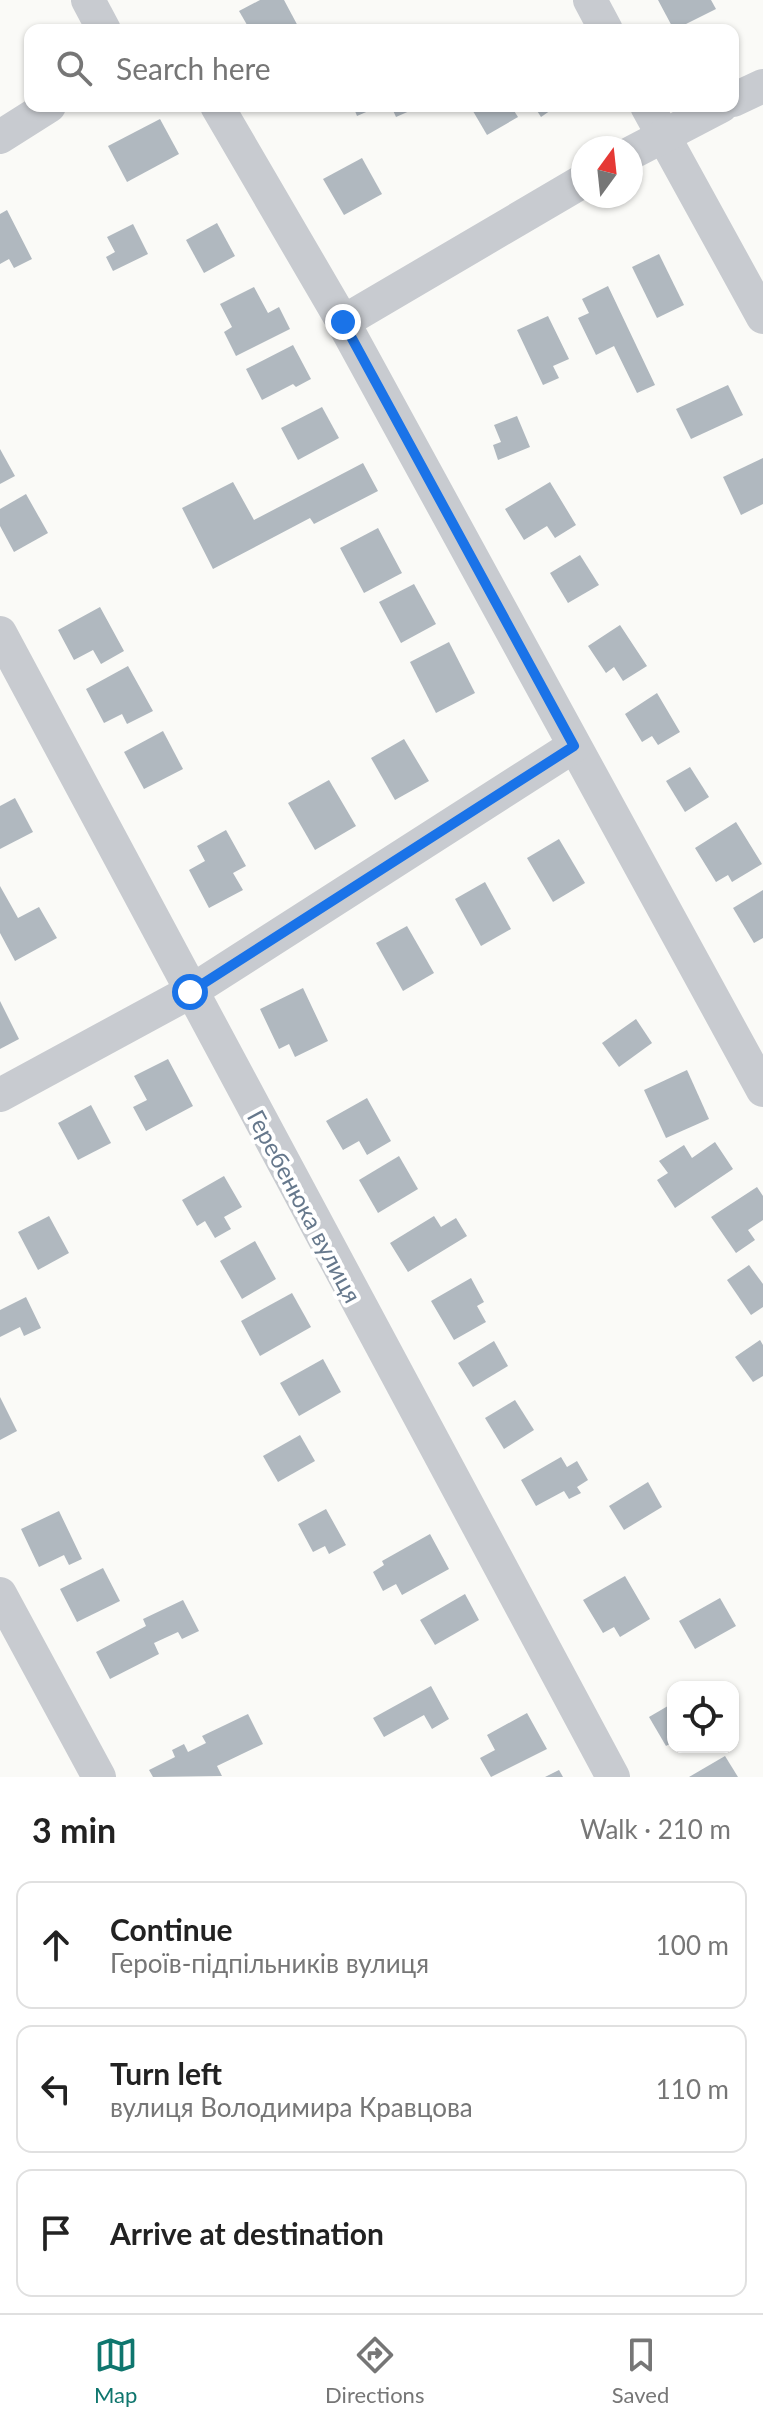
<!DOCTYPE html>
<html lang="en">
<head>
<meta charset="utf-8">
<style>
  body { margin:0; font-family:Lato,sans-serif; background:#f2f2f2; color:#222 }
  .controls { position:absolute; right:24px; bottom:24px; display:grid; overflow:hidden; border-radius:16px; box-shadow:0 2px 6px #0004 }
  .controls button { width:72px; height:72px; display:grid; place-items:center; padding:0; border:0; border-bottom:2px solid #e0e0e0; background:#fff; color:#222; font:40px sans-serif }
  .compass { position:absolute; left:571px; top:136px; width:72px; height:72px; border-radius:50%; background:#fff; box-shadow:0 2px 6px #0004; rotate:15deg }
  .stop { position:absolute; width:24px; height:24px; margin:-18px; border:6px solid #1a73e8; border-radius:50%; background:#fff }
  .stop.end { background:#1a73e8; border-color:#fff; box-shadow:0 2px 8px #0008 }
  .list { margin:0; padding:0; list-style:none }
  h2 { display:flex; justify-content:space-between; align-items:center; height:104px; margin:0; padding:0 32px; font-size:34px }
  h2 small { font-size:26px; font-weight:400; color:#767676 }
  .list li { display:grid; grid-template-columns:52px 1fr auto; gap:24px; align-items:center; box-sizing:border-box; height:128px; margin:0 16px 16px; padding:0 16px; border:2px solid #e0e0e0; border-radius:16px }
  .list b { display:block; font-size:30px; white-space:nowrap }
  .list p { margin:0; font-size:26px; white-space:nowrap; color:#767676 }
  .list em { font-size:26px; font-style:normal; color:#767676 }
  .icon { flex:none; width:44px; height:44px; fill:none; stroke:currentColor; stroke-width:2; stroke-linecap:round; stroke-linejoin:round }
  .map { position:relative; flex:none; width:763px; height:1777px; overflow:hidden }
  .search { position:absolute; background:#fff; box-shadow:0 2px 6px #0004; left:24px; right:24px; top:24px; height:88px; display:flex; align-items:center; gap:20px; box-sizing:border-box; padding:0 28px; border-radius:16px; color:#767676; font-size:30px }
  .sheet { height:536px; background:#fff }
  nav { display:flex; justify-content:space-around; align-items:center; box-sizing:border-box; height:112px; border-top:2px solid #e0e0e0; background:#fff; font-size:22px; color:#767676 }
  nav a { display:grid; justify-items:center; gap:4px }
  nav .on { color:#0f766e }
  .map>svg:first-child { display:block }
  .building { fill:#b0b8bf }
  .lines { fill:none; stroke-linecap:round; stroke-linejoin:round }
  .minor { stroke:#c8cbd0; stroke-width:34 }
  .route { stroke:#1a73e8; stroke-width:10 }
  .labels { text-anchor:middle; dominant-baseline:central; stroke-width:8; stroke-linejoin:round; paint-order:stroke }
  .street-label { font-size:24px; fill:#66788c; stroke:#fff }
</style>
</head>
<body>
<div class="map">
<svg width="763" height="1777" viewBox="0 0 763 1777">
  <rect width="100%" height="100%" fill="#fafaf7"/>
  <!-- building -->
  <g class="building">
    <polygon points="260,0 284,0 300,30 250,30 239,11"/>
    <polygon points="658,0 711,0 716,9 674,30"/>
    <polygon points="353,106 380,106 357,116"/>
    <polygon points="391,106 421,106 396,117"/>
    <polygon points="470,106 511,106 518,117 487,135"/>
    <polygon points="534,106 557,106 541,117"/>
    <polygon points="160,119 179,154 127,182 108,146"/>
    <polygon points="362,158 382,194 344,215 323,179"/>
    <polygon points="7,210 32,259 14,268 9,259 0,264 0,214"/>
    <polygon points="217,223 235,256 204,273 186,240"/>
    <polygon points="133,224 148,254 113,271 106,257 115,252 107,237"/>
    <polygon points="659,254 684,305 657,318 632,267"/>
    <polygon points="608,286 655,385 637,393 614,346 596,355 578,318 589,313 582,299"/>
    <polygon points="254,287 268,313 279,307 290,329 236,356 224,332 232,327 220,304"/>
    <polygon points="548,316 569,359 553,366 559,378 543,385 517,330"/>
    <polygon points="293,345 311,379 296,387 293,384 262,400 246,369"/>
    <polygon points="728,385 743,415 691,439 676,409"/>
    <polygon points="322,407 339,438 298,460 281,428"/>
    <polygon points="517,416 530,447 498,460 493,445 501,442 494,425"/>
    <polygon points="0,449 15,476 0,484"/>
    <polygon points="763,458 763,504 741,515 723,477"/>
    <polygon points="363,463 378,491 314,524 310,518 213,569 182,508 233,482 254,520"/>
    <polygon points="550,482 576,525 555,538 547,526 524,540 505,509"/>
    <polygon points="26,494 48,533 14,552 0,526 0,509"/>
    <polygon points="378,528 402,573 364,593 340,548"/>
    <polygon points="580,555 599,585 568,603 550,573"/>
    <polygon points="414,584 436,624 401,643 379,602"/>
    <polygon points="100,607 124,651 101,664 93,650 74,660 58,630"/>
    <polygon points="620,625 647,666 623,681 614,667 606,673 588,646"/>
    <polygon points="449,642 475,693 436,713 410,662"/>
    <polygon points="128,666 153,711 127,724 122,714 104,723 86,689"/>
    <polygon points="657,693 680,732 658,745 652,736 642,742 625,714"/>
    <polygon points="163,731 183,769 144,789 124,752"/>
    <polygon points="404,739 429,781 395,800 371,758"/>
    <polygon points="690,767 709,797 685,812 666,781"/>
    <polygon points="329,780 356,826 315,850 288,803"/>
    <polygon points="15,798 33,832 0,849 0,806"/>
    <polygon points="736,822 762,864 732,882 728,875 716,882 695,848"/>
    <polygon points="226,830 246,866 233,873 243,890 209,908 189,870 205,861 197,846"/>
    <polygon points="559,839 585,883 553,902 527,858"/>
    <polygon points="485,882 511,929 481,946 455,899"/>
    <polygon points="0,886 18,918 39,907 57,938 15,961 0,933"/>
    <polygon points="763,890 763,938 754,943 733,908"/>
    <polygon points="407,926 434,973 403,991 376,943"/>
    <polygon points="303,988 328,1041 295,1057 289,1044 279,1049 260,1009"/>
    <polygon points="0,1001 19,1039 0,1049"/>
    <polygon points="636,1019 652,1043 619,1067 602,1043"/>
    <polygon points="168,1059 193,1106 146,1131 133,1107 147,1100 134,1076"/>
    <polygon points="687,1070 709,1119 666,1138 644,1090"/>
    <polygon points="367,1098 391,1141 367,1155 359,1141 343,1150 326,1121"/>
    <polygon points="91,1105 111,1143 78,1160 58,1123"/>
    <polygon points="715,1142 733,1169 675,1208 657,1180 668,1173 659,1161 684,1145 692,1158"/>
    <polygon points="399,1156 418,1189 378,1213 359,1180"/>
    <polygon points="224,1176 242,1207 224,1217 231,1229 215,1238 205,1221 197,1226 182,1200"/>
    <polygon points="757,1187 763,1196 763,1220 748,1230 755,1240 736,1253 711,1217"/>
    <polygon points="49,1216 69,1253 38,1270 18,1232"/>
    <polygon points="434,1216 441,1227 456,1218 467,1236 408,1272 390,1243"/>
    <polygon points="255,1241 276,1279 242,1299 220,1261"/>
    <polygon points="749,1265 763,1284 763,1307 751,1315 727,1280"/>
    <polygon points="471,1278 484,1302 477,1306 486,1322 454,1340 431,1301"/>
    <polygon points="292,1293 311,1327 260,1356 241,1321"/>
    <polygon points="26,1297 41,1328 24,1336 20,1327 0,1337 0,1310"/>
    <polygon points="760,1340 763,1345 763,1376 753,1382 735,1357"/>
    <polygon points="494,1341 508,1366 473,1387 458,1363"/>
    <polygon points="323,1359 341,1392 299,1416 280,1383"/>
    <polygon points="0,1397 17,1431 0,1440"/>
    <polygon points="515,1400 534,1430 504,1449 485,1418"/>
    <polygon points="300,1435 315,1461 278,1482 263,1456"/>
    <polygon points="561,1457 567,1467 577,1461 588,1480 577,1487 581,1493 569,1499 564,1491 536,1506 521,1480"/>
    <polygon points="648,1482 662,1507 624,1530 609,1506"/>
    <polygon points="326,1509 346,1545 329,1554 325,1546 313,1552 298,1524"/>
    <polygon points="59,1511 82,1559 69,1565 64,1555 39,1567 21,1529"/>
    <polygon points="430,1534 449,1569 402,1595 396,1584 383,1591 373,1572 384,1565 382,1561"/>
    <polygon points="103,1568 120,1601 77,1622 60,1589"/>
    <polygon points="625,1576 650,1619 620,1637 614,1627 603,1633 583,1600"/>
    <polygon points="465,1594 479,1620 435,1645 420,1620"/>
    <polygon points="720,1598 736,1626 695,1649 679,1621"/>
    <polygon points="183,1600 199,1631 182,1639 178,1632 154,1643 159,1654 110,1679 96,1652 146,1626 143,1619"/>
    <polygon points="431,1686 449,1719 432,1729 424,1715 384,1737 373,1718"/>
    <polygon points="673,1703 673,1742 666,1746 649,1717"/>
    <polygon points="527,1713 547,1749 491,1777 480,1758 495,1750 487,1735"/>
    <polygon points="248,1714 263,1744 217,1766 222,1776 153,1777 149,1770 175,1757 172,1750 184,1744 188,1752 206,1743 202,1736"/>
    <polygon points="725,1756 738,1777 689,1777"/>
    <polygon points="559,1770 563,1777 545,1777"/>
  </g>
  <g class="lines">
    <!-- minor -->
    <g class="minor">
      <polyline points="88,0 104,30"/>
      <polyline points="590,0 606,30"/>
      <polyline points="733,100 763,86"/>
      <polyline points="217,106 343,322 763,1090"/>
      <polyline points="647,106 763,317"/>
      <polyline points="0,137 49,106"/>
      <polyline points="631,153 721,106"/>
      <polyline points="343,322 583,181"/>
      <polyline points="0,633 613,1777"/>
      <polyline points="0,1095 190,992 574,746"/>
      <polyline points="0,1594 99,1777"/>
    </g>
  </g>
  <g class="lines">
    <!-- route -->
    <polyline class="route" points="190,992 574,746 343,322"/>
  </g>
  <g class="labels">
    <!-- street labels -->
    <g class="street-label">
      <text transform="translate(305 1206) rotate(62)">Геребенюка вулиця</text>
    </g>
  </g>
</svg>
<div class="controls">
<button><svg class="icon" aria-label="locate" viewBox="0 0 24 24"><circle cx="12" cy="12" r="6"/><path d="M12 2v4M12 18v4M2 12h4M18 12h4"/></svg></button>
</div>
<svg class="compass" viewBox="-18 -18 36 36"><path d="M0-13l5 13h-10z" fill="#e53935"/><path d="M0 13l5-13h-10z" fill="#767676"/></svg>
<div class="stop" style="left:190px;top:992px"></div>
<div class="stop end" style="left:343px;top:322px"></div>
<div class="search"><svg class="icon" aria-label="search" viewBox="0 0 24 24"><circle cx="10" cy="10" r="6"/><path d="M15 15l6 6"/></svg>Search here</div>
</div>
<section class="sheet">
<h2>3 min<small>Walk · 210 m</small></h2>
<ul class="list">
<li><svg class="icon" aria-label="ahead" viewBox="0 0 24 24"><path d="M12 20V5M6 11l6-6 6 6"/></svg><div><b>Continue</b><p>Героїв-підпільників вулиця</p></div><em>100 m</em></li>
<li><svg class="icon" aria-label="left" viewBox="0 0 24 24"><path d="M17 20v-9H6M10 6l-5 5 5 5"/></svg><div><b>Turn left</b><p>вулиця Володимира Кравцова</p></div><em>110 m</em></li>
<li><svg class="icon" aria-label="arrive" viewBox="0 0 24 24"><path d="M6 21V4h12l-3 4 3 4H6"/></svg><div><b>Arrive at destination</b></div></li>
</ul>
</section>
<nav>
<a class="on"><svg class="icon" aria-label="map" viewBox="0 0 24 24"><path d="M3 6l6-2 6 2 6-2v14l-6 2-6-2-6 2zM9 4v14M15 6v14"/></svg>Map</a>
<a><svg class="icon" aria-label="directions" viewBox="0 0 24 24"><path d="M12 3l9 9-9 9-9-9zM9 14v-3h6M13 9l2 2-2 2"/></svg>Directions</a>
<a><svg class="icon" aria-label="saved" viewBox="0 0 24 24"><path d="M7 4h10v16l-5-4-5 4z"/></svg>Saved</a>
</nav>
</body>
</html>
